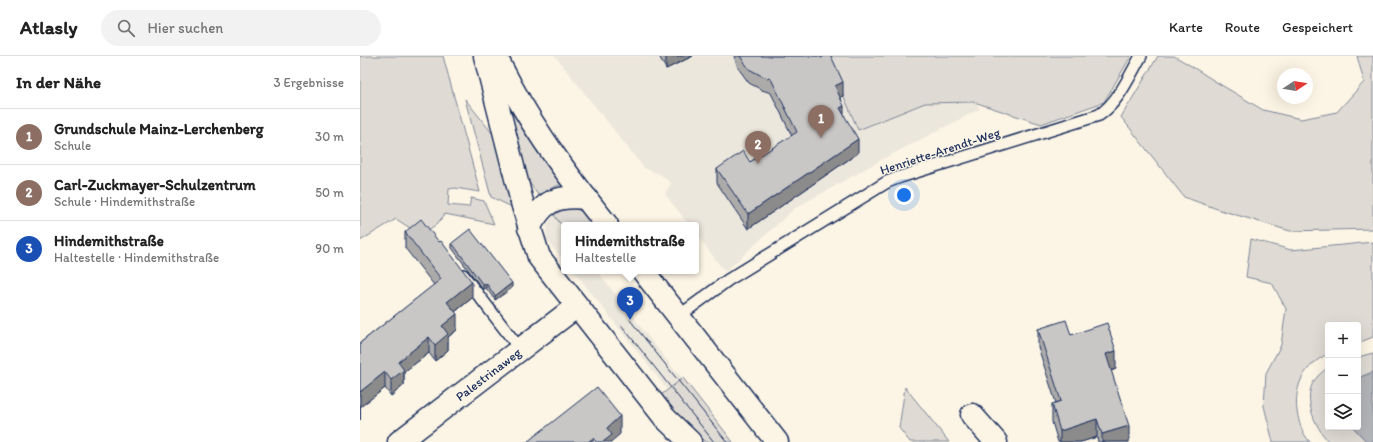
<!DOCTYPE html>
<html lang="de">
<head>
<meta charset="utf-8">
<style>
  body { margin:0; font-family:Itim,sans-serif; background:#f2f2f2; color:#222 }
  .controls { position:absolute; right:12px; bottom:12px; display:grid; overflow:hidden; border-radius:4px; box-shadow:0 4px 16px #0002 }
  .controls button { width:36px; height:36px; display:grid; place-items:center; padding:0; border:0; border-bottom:1px solid #e0e0e0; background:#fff; color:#222; font:20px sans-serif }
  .compass { position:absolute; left:917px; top:12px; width:36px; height:36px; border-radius:50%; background:#fff; box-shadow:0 4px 16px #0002; rotate:78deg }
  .you { position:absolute; left:544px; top:139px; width:14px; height:14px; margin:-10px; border:3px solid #fff; border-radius:50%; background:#1a73e8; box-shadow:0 0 0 6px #1a73e833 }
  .badge { display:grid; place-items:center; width:26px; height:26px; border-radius:50%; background:#2563eb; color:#fff; font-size:13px; font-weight:700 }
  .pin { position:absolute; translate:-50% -33px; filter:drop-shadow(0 1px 2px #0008) }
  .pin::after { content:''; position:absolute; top:21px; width:14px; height:12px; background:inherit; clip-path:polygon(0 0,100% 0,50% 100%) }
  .popup { position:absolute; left:201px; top:166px; width:138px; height:52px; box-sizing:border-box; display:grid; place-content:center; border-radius:4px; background:#fff; filter:drop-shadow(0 1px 3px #0005); font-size:13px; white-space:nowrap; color:#767676 }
  .popup b { font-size:15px; color:#222 }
  .popup::after { content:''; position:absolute; left:50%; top:100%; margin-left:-8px; border:8px solid transparent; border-top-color:#fff }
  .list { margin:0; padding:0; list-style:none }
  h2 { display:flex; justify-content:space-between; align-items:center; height:52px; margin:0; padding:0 16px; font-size:17px }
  h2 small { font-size:13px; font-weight:400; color:#767676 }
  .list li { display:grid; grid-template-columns:26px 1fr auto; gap:12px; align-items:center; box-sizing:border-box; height:56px; padding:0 16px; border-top:1px solid #e0e0e0 }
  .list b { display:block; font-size:15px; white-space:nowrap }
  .list p { margin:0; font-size:13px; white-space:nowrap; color:#767676 }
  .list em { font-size:13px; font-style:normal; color:#767676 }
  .icon { flex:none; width:22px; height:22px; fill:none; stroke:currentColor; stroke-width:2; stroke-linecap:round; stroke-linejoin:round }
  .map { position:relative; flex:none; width:1013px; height:386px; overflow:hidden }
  header { display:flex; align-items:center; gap:24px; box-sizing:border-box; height:56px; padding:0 20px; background:#fff; border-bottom:1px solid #e0e0e0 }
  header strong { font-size:19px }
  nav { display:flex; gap:22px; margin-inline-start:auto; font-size:14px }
  .search { width:280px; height:36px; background:#f2f2f2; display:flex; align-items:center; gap:10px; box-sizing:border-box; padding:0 14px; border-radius:22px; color:#767676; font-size:15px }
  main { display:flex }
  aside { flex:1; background:#fff }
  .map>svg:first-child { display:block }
  .built { fill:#ece7dc }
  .green { fill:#dfdbd4; stroke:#7d8599 }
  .water { fill:#b2b4b8; stroke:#767f94 }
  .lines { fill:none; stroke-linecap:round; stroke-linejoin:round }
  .service-casing { stroke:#1b2f5e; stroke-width:14 }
  .minor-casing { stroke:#1b2f5e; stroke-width:25 }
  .tertiary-casing { stroke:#1b2f5e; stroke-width:25 }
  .service { stroke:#fcf5e5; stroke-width:11 }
  .minor { stroke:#fcf5e5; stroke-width:22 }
  .tertiary { stroke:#fcf5e5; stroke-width:22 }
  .tram { stroke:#1b2f5e; stroke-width:1 }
  .wall { fill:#acabaa; stroke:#1b2f5e }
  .shaded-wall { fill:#8c8b8b; stroke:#1b2f5e }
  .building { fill:#c8c7c6; stroke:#1b2f5e }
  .labels { text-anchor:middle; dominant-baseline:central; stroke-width:3; stroke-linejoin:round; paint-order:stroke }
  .street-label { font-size:13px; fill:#1b2f5e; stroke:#fcf5e5 }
</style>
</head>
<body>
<header>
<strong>Atlasly</strong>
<div class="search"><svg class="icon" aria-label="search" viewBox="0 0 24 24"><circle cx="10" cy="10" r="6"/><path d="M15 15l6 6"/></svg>Hier suchen</div>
<nav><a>Karte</a><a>Route</a><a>Gespeichert</a></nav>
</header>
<main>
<aside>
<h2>In der Nähe<small>3 Ergebnisse</small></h2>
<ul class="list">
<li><span class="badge" style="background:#8d6e63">1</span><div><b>Grundschule Mainz-Lerchenberg</b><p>Schule</p></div><em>30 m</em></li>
<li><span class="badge" style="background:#8d6e63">2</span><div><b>Carl-Zuckmayer-Schulzentrum</b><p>Schule · Hindemithstraße</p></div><em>50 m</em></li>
<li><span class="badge" style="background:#1a4fb4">3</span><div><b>Hindemithstraße</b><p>Haltestelle · Hindemithstraße</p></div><em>90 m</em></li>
</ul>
</aside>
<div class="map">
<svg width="1013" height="386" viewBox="0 0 1013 386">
  <rect width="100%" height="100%" fill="#fcf5e5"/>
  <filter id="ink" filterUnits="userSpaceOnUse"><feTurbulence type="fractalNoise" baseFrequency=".025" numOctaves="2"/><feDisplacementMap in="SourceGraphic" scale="8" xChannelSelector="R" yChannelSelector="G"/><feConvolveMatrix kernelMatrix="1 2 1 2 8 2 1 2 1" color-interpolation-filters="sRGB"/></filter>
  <g filter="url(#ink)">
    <!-- built -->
    <g class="built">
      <polygon points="195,0 592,0 620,53 521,104 434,153 365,216 336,178 336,169 329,169 305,138 311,127 301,119 284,112"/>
      <polygon points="194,159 204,173 204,205 186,183 187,169"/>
      <polygon points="214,215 237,215 313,312 323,322 373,386 306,335 307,334 299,323"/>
    </g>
    <!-- green -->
    <g class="green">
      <polygon points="0,0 83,0 120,136 95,132 89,133 88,149 109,151 111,142 124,145 134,168 85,158 77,168 61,179 36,163 0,185"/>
      <polygon points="467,0 771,0 744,46 681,68 614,46 565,47 498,74"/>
      <polygon points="798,0 814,0 828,8 853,24 903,54 941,63 977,56 1004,26 997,0 1013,0 1013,173 930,175 860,154 824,141 761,61"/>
      <polygon points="105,43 136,82 154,152 131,141"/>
      <polygon points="152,52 202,128 194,131 178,139 169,126 149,55"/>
      <polygon points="213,152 226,157 236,169 204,169 204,173 194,159 202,154"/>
      <path d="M891 183 931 194 1013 186V281L998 287V269H968V298C944 309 934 330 937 355 939 367 942 377 950 386H913L904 350 906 317 921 289 926 253 912 227 886 221Z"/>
      <polygon points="1013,297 1013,316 998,322 998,301"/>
      <path d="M968 312V371H993L1007 386H969C954 370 940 338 958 320 961 317 964 314 968 312Z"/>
      <polygon points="323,322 373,386 345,386 312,352 301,339"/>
      <polygon points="545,331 589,386 550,386 539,372"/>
    </g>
    <!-- water -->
    <polygon class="water" points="1013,316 1013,386 1007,386 993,371 998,371 998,322"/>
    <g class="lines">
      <defs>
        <g id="service">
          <polyline points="103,219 160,293"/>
          <path d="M319 260 368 224 527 126 540 121 739 59C758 47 770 19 781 0"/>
        </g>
        <g id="minor">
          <polyline points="612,359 636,386"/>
          <path id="s1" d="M39 386 217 250"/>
        </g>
        <g id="tertiary">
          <polyline points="125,0 163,150 179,201 305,362 330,386"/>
          <path d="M136 0C140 10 146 20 151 30 178 80 212 125 247 169"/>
          <path d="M169 172C183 145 196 139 226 142"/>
          <polyline points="283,215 417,386"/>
        </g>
      </defs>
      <!-- service casing -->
      <use href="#service" class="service-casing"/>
      <!-- minor casing -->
      <use href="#minor" class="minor-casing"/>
      <!-- tertiary casing -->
      <use href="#tertiary" class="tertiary-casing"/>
      <!-- service -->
      <use href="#service" class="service"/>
      <!-- minor -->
      <use href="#minor" class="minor"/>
      <!-- tertiary -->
      <use href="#tertiary" class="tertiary"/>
      <!-- tram -->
      <g class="tram">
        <polyline points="270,264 367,386"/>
        <polyline points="262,270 354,386"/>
      </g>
    </g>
    <!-- wall -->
    <g class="wall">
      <polygon points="299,0 333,0 306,13"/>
      <polygon points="374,0 460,0 483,40 481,41 484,60 498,97 388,173 357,127 357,113 390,106 432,80 411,37 402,34 389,27 378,12"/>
      <polygon points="45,176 112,242 95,256 97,274 88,281 88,294 75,305 69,297 44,316 44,329 31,340 25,332 0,351 0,364 0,287 74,229 45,192"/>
      <polygon points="92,187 152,232 135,244 126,232 123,234 92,192"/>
      <polygon points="678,273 711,279 756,313 751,315 769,386 738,386 737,381 721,386 698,386 692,366 692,348 696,347 678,291"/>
    </g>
    <!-- shaded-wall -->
    <g class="shaded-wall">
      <polygon points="306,0 333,0 306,13"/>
      <polygon points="483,26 483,40 475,44 475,30"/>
      <polygon points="484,50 484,64 480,52"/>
      <polygon points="498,83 498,97 388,173 388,158"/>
      <polygon points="112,226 112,242 87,262 87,246"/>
      <polygon points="126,227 126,232 123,234 123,229"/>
      <polygon points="152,227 152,232 135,244 135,240"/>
      <polygon points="97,258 97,274 88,281 88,294 75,305 75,289 82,270"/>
      <polygon points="69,281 69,297 44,316 44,329 31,340 31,324 38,306"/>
      <polygon points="756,295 756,313 746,316 746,298"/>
      <polygon points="25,316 25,332 0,351 0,364 0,336"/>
      <polygon points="260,360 260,378 252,385 252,386 243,386 247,372"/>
      <polygon points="737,363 737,381 721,386 700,386 700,375"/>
      <polygon points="769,370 769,386 742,386 742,378"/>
      <polygon points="233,382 233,386 228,386"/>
    </g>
    <!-- building -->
    <g class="building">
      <polygon points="380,0 460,0 461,2 465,0 471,0 483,26 475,30 484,50 480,52 498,83 388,158 357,113 383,95 390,106 437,76 411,23 402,20 389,13"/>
      <polygon points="61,163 79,186 81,185 112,226 87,246 97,258 82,270 88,278 75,289 69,281 38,306 44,314 31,324 25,316 0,336 0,287 81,223 45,176"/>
      <polygon points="110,173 152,227 135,240 126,227 123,229 92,187"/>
      <polygon points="706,264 711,279 747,267 756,295 746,298 769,370 742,378 737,363 700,375 692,348 701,345 678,273"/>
      <polygon points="237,331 260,360 247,372 252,379 243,386 236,386 233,382 228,386 167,386"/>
    </g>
  </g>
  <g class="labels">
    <!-- street labels -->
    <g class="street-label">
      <text transform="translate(580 95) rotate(-18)">Henriette-Arendt-Weg</text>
      <text stroke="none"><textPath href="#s1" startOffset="112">Palestrinaweg</textPath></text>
    </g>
  </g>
</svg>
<div class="controls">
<button>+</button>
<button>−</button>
<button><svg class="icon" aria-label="layers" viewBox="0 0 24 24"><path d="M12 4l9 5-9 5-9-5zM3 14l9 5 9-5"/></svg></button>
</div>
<svg class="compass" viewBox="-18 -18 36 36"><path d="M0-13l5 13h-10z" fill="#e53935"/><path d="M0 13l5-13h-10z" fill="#767676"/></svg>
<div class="you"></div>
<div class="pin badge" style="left:461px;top:82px;background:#8d6e63">1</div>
<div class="pin badge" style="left:398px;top:108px;background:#8d6e63">2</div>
<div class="pin badge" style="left:270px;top:264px;background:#1a4fb4">3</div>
<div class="popup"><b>Hindemithstraße</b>Haltestelle</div>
</div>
</main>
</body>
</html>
